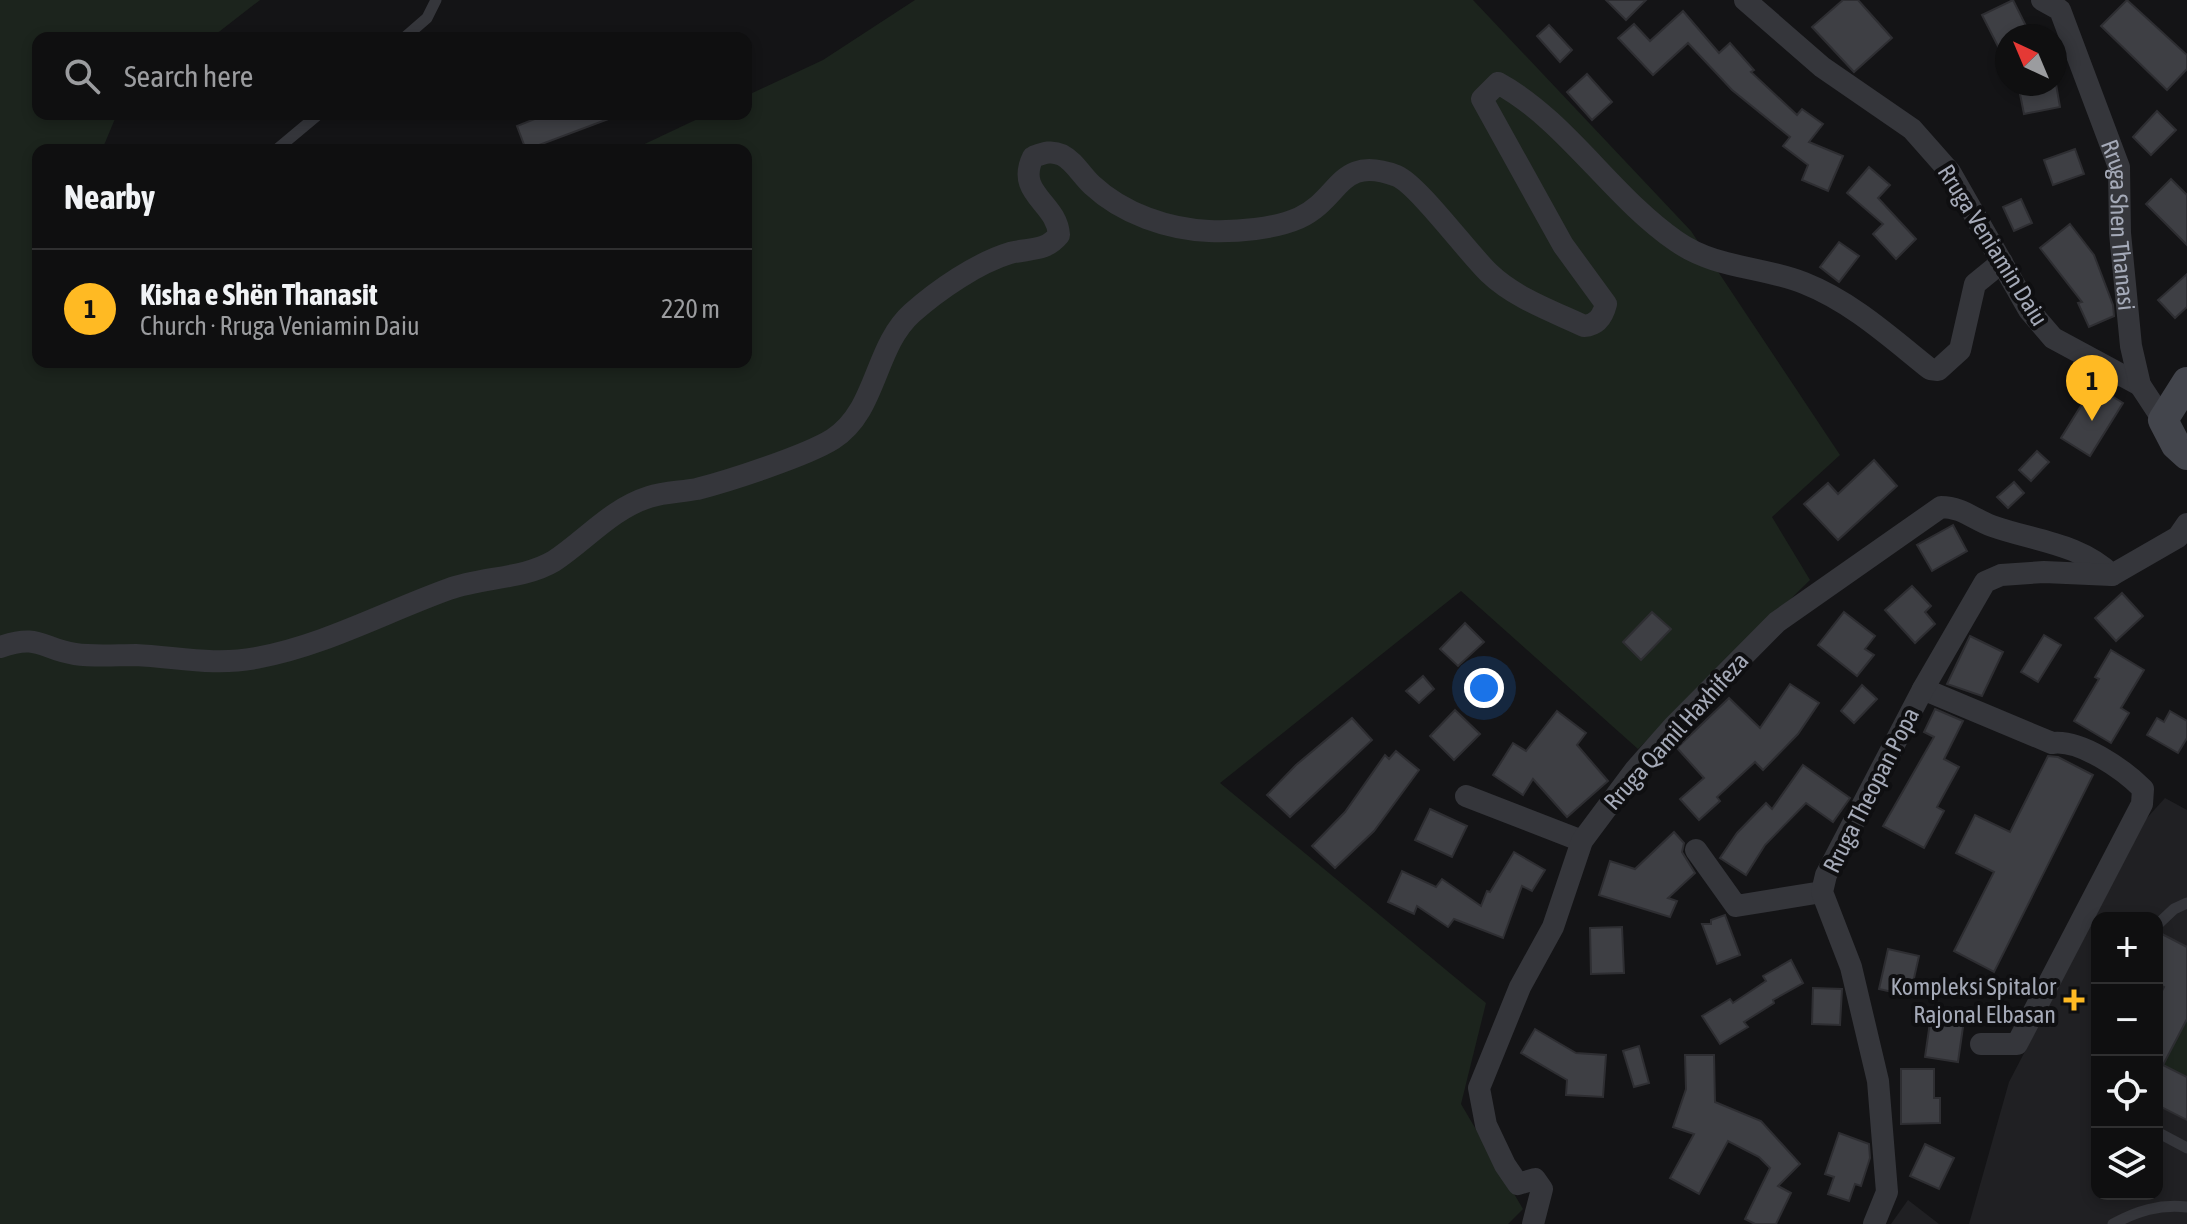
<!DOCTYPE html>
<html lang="en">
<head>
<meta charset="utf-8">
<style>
  body { margin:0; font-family:"Asap Condensed",sans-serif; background:#1d1d1e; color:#f1f3f6 }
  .controls { position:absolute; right:24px; bottom:24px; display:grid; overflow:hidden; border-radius:16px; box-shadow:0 4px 12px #0003 }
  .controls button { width:72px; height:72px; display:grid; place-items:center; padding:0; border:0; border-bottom:2px solid #2f2f30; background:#0f0f10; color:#f1f3f6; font:40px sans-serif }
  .compass { position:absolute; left:1995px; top:24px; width:72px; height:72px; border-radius:50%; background:#0f0f10; box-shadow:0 4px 12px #0003; rotate:316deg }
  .you { position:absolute; left:1484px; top:688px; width:28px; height:28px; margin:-20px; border:6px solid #fff; border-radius:50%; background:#1a73e8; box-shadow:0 0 0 12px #1a73e833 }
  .badge { display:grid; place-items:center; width:52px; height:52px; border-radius:50%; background:#ffba23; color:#111; font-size:26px; font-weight:700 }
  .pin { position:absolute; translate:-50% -66px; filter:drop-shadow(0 2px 4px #0008) }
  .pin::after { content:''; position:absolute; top:42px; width:28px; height:24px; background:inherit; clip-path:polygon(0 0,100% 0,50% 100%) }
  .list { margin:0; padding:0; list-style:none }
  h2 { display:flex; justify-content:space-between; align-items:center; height:104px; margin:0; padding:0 32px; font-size:34px }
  h2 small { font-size:26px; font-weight:400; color:#9b9c9f }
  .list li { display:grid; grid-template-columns:52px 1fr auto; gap:24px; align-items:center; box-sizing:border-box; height:120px; padding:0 32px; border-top:2px solid #2f2f30 }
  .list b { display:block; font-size:30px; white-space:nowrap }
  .list p { margin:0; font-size:26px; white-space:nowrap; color:#9b9c9f }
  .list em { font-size:26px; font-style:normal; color:#9b9c9f }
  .icon { flex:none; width:44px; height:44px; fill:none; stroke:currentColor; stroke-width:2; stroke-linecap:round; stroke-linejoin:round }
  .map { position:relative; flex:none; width:2187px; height:1224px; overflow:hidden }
  .search { position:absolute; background:#0f0f10; box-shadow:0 4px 12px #0003; left:32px; top:32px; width:720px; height:88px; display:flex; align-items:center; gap:20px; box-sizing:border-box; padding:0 28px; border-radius:16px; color:#9b9c9f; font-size:30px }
  .panel { position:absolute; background:#0f0f10; box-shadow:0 4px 12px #0003; left:32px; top:144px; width:720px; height:224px; border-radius:16px }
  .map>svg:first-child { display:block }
  .built { fill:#202023; fill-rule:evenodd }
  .green { fill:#1c241d }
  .building { fill:#3e3f44; stroke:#2e2e32; stroke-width:2 }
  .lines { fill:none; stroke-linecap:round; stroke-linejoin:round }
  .lane { stroke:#35363b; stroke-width:11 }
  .street { stroke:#35363b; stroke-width:22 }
  .secondary { stroke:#43454c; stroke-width:30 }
  .poi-dot { fill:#ffba23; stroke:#0f0f11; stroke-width:3 }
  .labels { text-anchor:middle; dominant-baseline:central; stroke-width:8; stroke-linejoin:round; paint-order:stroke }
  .street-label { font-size:24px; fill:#a5aab8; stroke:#0f0f11 }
  .poi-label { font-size:24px; fill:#a5aab8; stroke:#0f0f11; text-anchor:end }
</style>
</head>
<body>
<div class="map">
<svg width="2187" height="1224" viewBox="0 0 2187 1224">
  <rect width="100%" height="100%" fill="#141416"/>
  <!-- built -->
  <g class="built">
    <path d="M2165 798 2187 810V1224H1969L2009 1082 2146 819ZM2097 918H2157V1194H2097Z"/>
    <polygon points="1908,1200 1939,1224 1891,1224"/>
  </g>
  <!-- green -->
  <g class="green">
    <polygon points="0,0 260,0 211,38 38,38 38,114 117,114 102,150 38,150 38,362 746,362 746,150 632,150 708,114 746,114 746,96 823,60 915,0 1473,0 1691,231 1840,455 1772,517 1810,580 1638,749 1461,591 1220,783 1486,1003 1461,1104 1523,1209 1508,1224 0,1224"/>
    <polygon points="2187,1019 2187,1077 2163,1065"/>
  </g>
  <!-- building -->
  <g class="building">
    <polygon points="1606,0 1646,0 1626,20"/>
    <polygon points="1843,0 1858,0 1892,38 1854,72 1812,27"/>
    <polygon points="2013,0 2031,36 2007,36 2007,64 1982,15"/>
    <polygon points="2127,0 2187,55 2187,69 2167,90 2101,26"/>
    <polygon points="1683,11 1719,53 1730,43 1754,70 1751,72 1797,115 1802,109 1823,124 1809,142 1843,156 1828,191 1802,180 1808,165 1783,146 1790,137 1732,90 1688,43 1653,75 1618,38 1634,24 1650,41"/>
    <polygon points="1549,25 1572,50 1560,62 1537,36"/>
    <polygon points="1587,74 1612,102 1592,120 1567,92"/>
    <polygon points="2018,84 2056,84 2060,107 2024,114"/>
    <polygon points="2157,111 2176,130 2151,155 2133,137"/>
    <polygon points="547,114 619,114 619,115 526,150 517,126"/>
    <polygon points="2075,149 2084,174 2053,185 2044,160"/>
    <polygon points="1869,167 1890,185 1878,198 1916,239 1896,259 1873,234 1883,224 1847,193"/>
    <polygon points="2171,179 2187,195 2187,245 2146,204"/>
    <polygon points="2021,199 2032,223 2014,231 2003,207"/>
    <polygon points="2070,224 2094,255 2113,305 2114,316 2089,327 2078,303 2082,302 2040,248"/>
    <polygon points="1839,242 1859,256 1839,282 1820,267"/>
    <polygon points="2187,274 2187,307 2175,318 2158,300"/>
    <polygon points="2094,385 2123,403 2090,456 2061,438"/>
    <polygon points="2037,451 2049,462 2031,481 2019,470"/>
    <polygon points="1874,460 1897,486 1838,540 1804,504 1828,483 1838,494"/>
    <polygon points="2014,482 2024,493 2008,508 1997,497"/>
    <polygon points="1953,525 1967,551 1932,571 1917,545"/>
    <polygon points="1912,586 1931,606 1925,612 1935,624 1915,643 1885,610"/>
    <polygon points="2122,593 2143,616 2116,641 2095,618"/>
    <polygon points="1652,612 1671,629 1641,660 1623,642"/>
    <polygon points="1844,612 1875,636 1865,649 1874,655 1857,676 1818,645"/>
    <polygon points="1465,623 1484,642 1458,666 1440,649"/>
    <polygon points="2044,635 2061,645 2038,682 2021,672"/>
    <polygon points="1970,636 2003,652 1982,696 1947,684"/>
    <polygon points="2111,650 2144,670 2121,708 2129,713 2111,743 2074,721 2099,679 2095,677"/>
    <polygon points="1423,676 1434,689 1419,703 1406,691"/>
    <polygon points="1790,684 1819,703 1798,734 1763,770 1755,762 1717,797 1720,801 1699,820 1680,799 1704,778 1677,748 1729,698 1760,728"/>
    <polygon points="1862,685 1877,699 1854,723 1841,711"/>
    <polygon points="1935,709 1963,721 1944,759 1959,767 1937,807 1944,811 1924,848 1883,826 1934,737 1924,732"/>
    <polygon points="1455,710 1480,734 1454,760 1430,736"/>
    <polygon points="1557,711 1586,733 1577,745 1608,781 1567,817 1533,779 1523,795 1493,775 1513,743 1526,751"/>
    <polygon points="2170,711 2187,721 2187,738 2178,753 2147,735 2157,718 2164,722"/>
    <polygon points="1352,718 1372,740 1290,817 1267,795 1296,765"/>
    <polygon points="1396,751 1419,770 1374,831 1335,868 1312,846 1345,812 1385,755 1389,759"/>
    <polygon points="2048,756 2058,757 2093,775 1994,972 1954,951 1994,872 1956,853 1975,815 2010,832"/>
    <polygon points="1803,765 1850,798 1833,822 1806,803 1765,845 1746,875 1720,858 1737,833 1766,803 1772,809"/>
    <polygon points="1430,809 1467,826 1452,857 1415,840"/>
    <polygon points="1674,832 1684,843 1682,852 1695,873 1668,898 1677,901 1670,917 1599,895 1610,861 1635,869"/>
    <polygon points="1514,852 1545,870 1532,891 1522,886 1503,938 1454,919 1448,927 1417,906 1414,914 1388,902 1402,871 1436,887 1442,879 1481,906 1487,891 1490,892"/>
    <polygon points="1725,915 1740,955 1717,964 1702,924 1711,924 1711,920"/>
    <polygon points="1622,927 1624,973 1591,974 1590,928"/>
    <polygon points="2162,934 2187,947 2187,1019 2163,1065 2187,1077 2187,1120 2157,1105 2157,1000 2164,987 2157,984 2157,944"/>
    <polygon points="1888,949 1919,956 1910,996 1879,989"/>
    <polygon points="1791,960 1803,983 1773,1000 1774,1003 1744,1022 1748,1027 1720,1044 1702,1016 1730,999 1733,1003 1766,981 1763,976"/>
    <polygon points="1813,988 1842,989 1840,1025 1812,1024"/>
    <polygon points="1931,1015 1964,1020 1958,1062 1925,1057"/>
    <polygon points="1535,1029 1576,1053 1606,1055 1603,1097 1566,1095 1567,1080 1521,1053"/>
    <polygon points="1639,1046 1649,1083 1634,1087 1623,1051"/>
    <polygon points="1685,1055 1714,1055 1715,1102 1761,1121 1800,1164 1778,1186 1791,1193 1776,1224 1755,1224 1745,1219 1770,1168 1759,1157 1728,1141 1699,1194 1670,1178 1694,1134 1673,1127 1686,1089"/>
    <polygon points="1901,1069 1934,1069 1934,1098 1940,1098 1940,1123 1901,1124"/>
    <polygon points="1839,1133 1869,1144 1870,1158 1861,1186 1855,1184 1849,1201 1828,1194 1834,1177 1825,1174"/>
    <polygon points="1925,1144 1954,1158 1939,1189 1910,1176"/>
  </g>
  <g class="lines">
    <!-- lane -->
    <g class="lane">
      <polyline points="404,38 427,18 436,0"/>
      <polyline points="276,150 319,114"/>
      <polyline points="2157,925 2174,909 2187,903"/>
      <polyline points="2157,1132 2187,1148"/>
      <path d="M2113 1224C2137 1211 2159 1204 2187 1207"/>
    </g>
    <!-- street -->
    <g class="street">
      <polyline points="1745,0 1822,67 1912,129 1950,172 2029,310 2053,338 2140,385"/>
      <path id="s1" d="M2042 0 2060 10 2119 167 2120 233 2131 346 2140 385 2163 420"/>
      <path d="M0 647C40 633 41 649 75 654 95 657 116 655 136 655 177 657 214 666 256 658 323 646 385 612 449 589 482 577 524 579 554 561 586 540 611 509 649 497 664 492 681 492 697 489 728 481 806 456 833 439 877 411 874 347 912 313 938 290 977 263 1010 253 1030 248 1045 252 1059 235 1057 202 1015 194 1033 157 1044 153 1051 150 1062 155 1074 161 1082 176 1092 185 1123 214 1168 229 1209 231 1237 232 1274 229 1299 218 1342 198 1338 154 1397 176 1418 185 1468 253 1489 273 1515 298 1552 311 1584 326 1597 325 1603 316 1606 304L1563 245 1482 99 1498 83C1566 120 1612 197 1676 241 1716 269 1761 266 1804 283 1852 302 1890 337 1930 369L1938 370 1960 350 1975 284 2002 262"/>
      <path d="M1923 689 2052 743C2080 739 2123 769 2143 789L2142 804 2017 1044H1981"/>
      <polyline points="1466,796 1582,841"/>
      <polyline points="1696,850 1736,906 1822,892"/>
      <path d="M1533 1224 1542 1189 1535 1179 1518 1184 1505 1165 1486 1125 1479 1088 1520 987 1553 927 1582 841 1635 770 1673 727 1777 622 1941 507C1962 507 1973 519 1992 526 2034 541 2079 543 2112 575"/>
      <polyline points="1874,1224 1887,1192 1878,1081 1851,967 1822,892 1826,875 1923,689 1985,582 2001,575 2044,572 2112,575 2178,537 2187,524"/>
    </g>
    <!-- secondary -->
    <polyline class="secondary" points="2187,382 2163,420 2176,445 2187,455"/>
  </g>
  <!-- markers -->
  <path class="poi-dot" d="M2070 988h8v8h8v8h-8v8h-8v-8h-8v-8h8z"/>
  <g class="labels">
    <!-- street labels -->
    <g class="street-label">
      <text stroke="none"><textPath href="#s1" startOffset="246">Rruga Shen Thanasi</textPath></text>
      <text transform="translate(1993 245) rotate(58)">Rruga Veniamin Daiu</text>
      <text transform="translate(1676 731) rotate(-48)">Rruga Qamil Haxhifeza</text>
      <text transform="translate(1871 790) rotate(-63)">Rruga Theopan Popa</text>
    </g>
    <!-- poi labels -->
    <g class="poi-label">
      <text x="2056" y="986">Kompleksi Spitalor<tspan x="2056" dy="28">Rajonal Elbasan</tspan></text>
    </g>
  </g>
</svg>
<div class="controls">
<button>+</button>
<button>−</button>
<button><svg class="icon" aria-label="locate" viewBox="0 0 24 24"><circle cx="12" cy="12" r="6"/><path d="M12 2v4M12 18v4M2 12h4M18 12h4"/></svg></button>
<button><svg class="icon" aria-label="layers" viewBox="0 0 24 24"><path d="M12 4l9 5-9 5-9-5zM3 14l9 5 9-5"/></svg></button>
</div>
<svg class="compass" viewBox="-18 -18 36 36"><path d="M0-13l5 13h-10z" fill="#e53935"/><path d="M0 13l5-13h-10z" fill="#9b9c9f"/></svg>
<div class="you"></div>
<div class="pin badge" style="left:2092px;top:421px">1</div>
<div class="search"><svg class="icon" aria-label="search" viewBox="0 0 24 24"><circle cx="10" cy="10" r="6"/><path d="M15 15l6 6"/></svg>Search here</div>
<section class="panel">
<h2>Nearby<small></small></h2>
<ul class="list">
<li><span class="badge">1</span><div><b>Kisha e Shën Thanasit</b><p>Church · Rruga Veniamin Daiu</p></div><em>220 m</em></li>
</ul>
</section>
</div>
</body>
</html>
